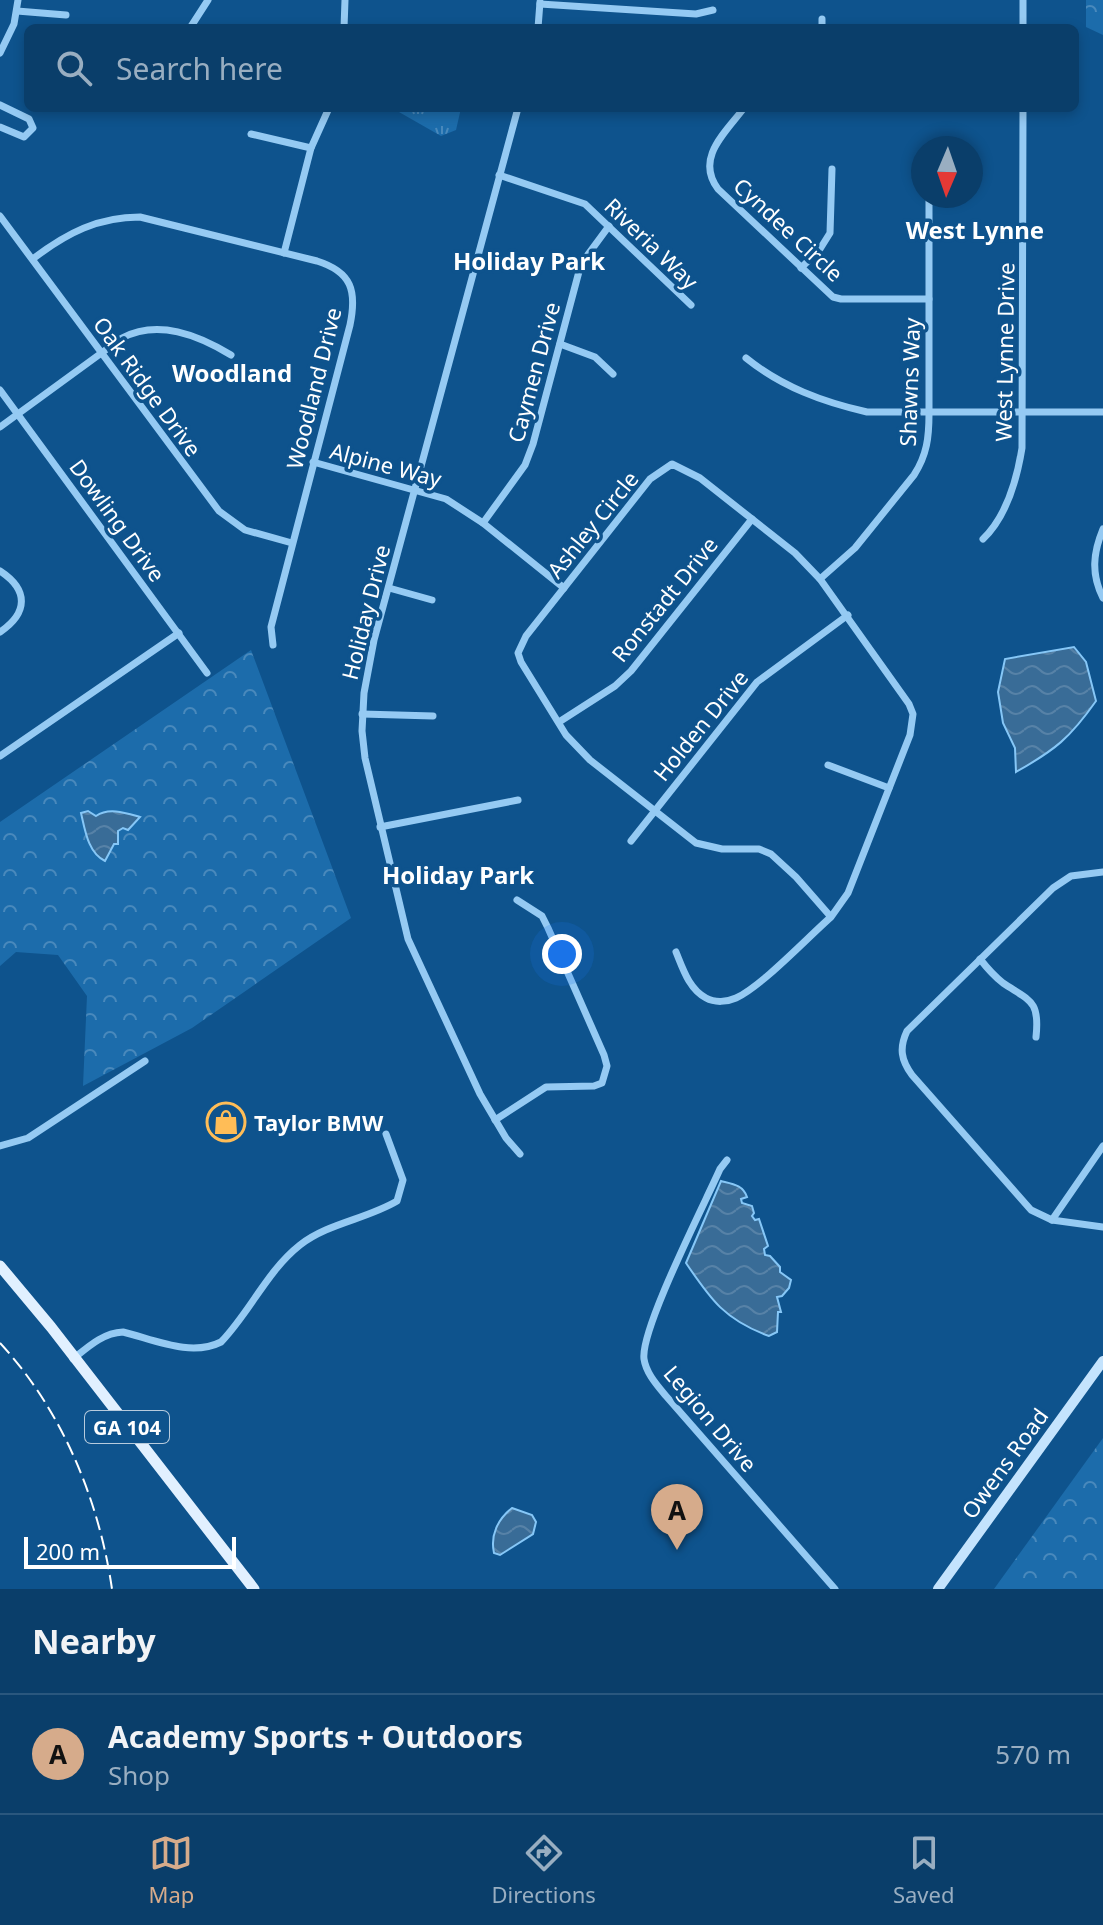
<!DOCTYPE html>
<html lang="en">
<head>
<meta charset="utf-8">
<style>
  body { margin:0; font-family:"Noto Sans",sans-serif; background:#184972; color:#f1f3f6 }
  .compass { position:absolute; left:911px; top:136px; width:72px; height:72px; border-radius:50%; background:#0a3e6a; box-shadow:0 4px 12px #0003; rotate:182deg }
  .scale { position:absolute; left:24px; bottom:20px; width:212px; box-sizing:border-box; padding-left:8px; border:4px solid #fff; border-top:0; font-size:22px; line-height:28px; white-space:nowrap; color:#fff; -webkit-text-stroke:6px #0e538d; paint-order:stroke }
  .you { position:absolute; left:562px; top:954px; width:28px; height:28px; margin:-20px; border:6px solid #fff; border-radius:50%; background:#1a73e8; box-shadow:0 0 0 12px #1a73e833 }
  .badge { display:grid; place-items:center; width:52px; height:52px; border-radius:50%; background:#d6ab8b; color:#111; font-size:26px; font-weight:700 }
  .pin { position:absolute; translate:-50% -66px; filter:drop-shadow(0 2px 4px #0008) }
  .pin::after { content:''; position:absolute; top:42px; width:28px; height:24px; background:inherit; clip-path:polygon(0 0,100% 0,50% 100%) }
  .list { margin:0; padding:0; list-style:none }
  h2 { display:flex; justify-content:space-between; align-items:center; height:104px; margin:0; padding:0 32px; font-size:34px }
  h2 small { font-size:26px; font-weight:400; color:#99aec1 }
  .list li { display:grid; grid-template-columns:52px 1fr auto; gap:24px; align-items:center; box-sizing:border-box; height:120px; padding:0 32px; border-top:2px solid #2a577e }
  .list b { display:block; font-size:30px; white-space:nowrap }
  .list p { margin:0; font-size:26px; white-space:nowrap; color:#99aec1 }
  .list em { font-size:26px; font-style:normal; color:#99aec1 }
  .icon { flex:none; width:44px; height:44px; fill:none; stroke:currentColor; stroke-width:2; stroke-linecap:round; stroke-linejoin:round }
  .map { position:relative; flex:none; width:1103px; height:1589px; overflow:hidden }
  .search { position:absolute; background:#0a3e6a; box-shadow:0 4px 12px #0003; left:24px; right:24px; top:24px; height:88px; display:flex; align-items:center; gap:20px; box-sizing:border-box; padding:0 28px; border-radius:12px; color:#99aec1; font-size:30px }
  .sheet { height:224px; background:#0a3e6a }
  nav { display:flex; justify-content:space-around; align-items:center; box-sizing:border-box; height:112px; border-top:2px solid #2a577e; background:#0a3e6a; font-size:22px; color:#99aec1 }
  nav a { display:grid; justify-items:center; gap:4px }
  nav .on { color:#d6ab8b }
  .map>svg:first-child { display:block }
  .grass { fill:url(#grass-tufts) }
  .forest { fill:url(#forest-crowns) }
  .water { fill:url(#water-waves); stroke:#86c7f7; stroke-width:2 }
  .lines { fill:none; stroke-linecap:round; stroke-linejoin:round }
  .street { stroke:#95caf3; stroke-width:7 }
  .secondary { stroke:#c4e3fd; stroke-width:10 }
  .primary { stroke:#e1f0ff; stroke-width:11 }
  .rail { stroke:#fff; stroke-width:2; stroke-dasharray:14 6; stroke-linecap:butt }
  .labels { text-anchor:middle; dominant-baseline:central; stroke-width:7; stroke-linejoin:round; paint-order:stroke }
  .shield { fill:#0e538d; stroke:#b7cbdd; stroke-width:2 }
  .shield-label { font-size:20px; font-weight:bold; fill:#fff }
  .street-label { font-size:22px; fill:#fff; stroke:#0e538d }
  .poi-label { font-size:22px; font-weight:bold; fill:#fff; stroke:#0e538d; text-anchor:start }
  .neighbourhood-label { font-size:24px; font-weight:bold; fill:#fff; stroke:#0e538d }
</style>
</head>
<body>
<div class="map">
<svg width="1103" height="1589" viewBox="0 0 1103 1589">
  <defs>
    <pattern id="grass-tufts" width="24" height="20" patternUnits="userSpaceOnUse" patternTransform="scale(2)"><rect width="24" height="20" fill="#1c6cab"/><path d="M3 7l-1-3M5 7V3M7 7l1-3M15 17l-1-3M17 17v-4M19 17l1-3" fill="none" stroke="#4989bc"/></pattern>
    <pattern id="forest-crowns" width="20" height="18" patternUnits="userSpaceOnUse" patternTransform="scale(2)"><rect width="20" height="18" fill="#1c6cab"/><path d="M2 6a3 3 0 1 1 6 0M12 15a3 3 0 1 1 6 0" fill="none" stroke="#4989bc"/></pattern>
    <pattern id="water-waves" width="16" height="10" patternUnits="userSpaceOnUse" patternTransform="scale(2)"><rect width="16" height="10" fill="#396c97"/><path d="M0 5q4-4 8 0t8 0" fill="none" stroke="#5782a7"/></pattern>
  </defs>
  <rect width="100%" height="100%" fill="#0e538d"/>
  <!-- grass -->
  <polygon class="grass" points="392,108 461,108 456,130 441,136"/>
  <!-- forest -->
  <g class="forest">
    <polygon points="1086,0 1103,0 1103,35 1086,27"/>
    <polygon points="251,650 351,918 192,1028 83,1086 87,996 58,955 16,952 0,966 0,822"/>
    <polygon points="1103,1438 1103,1589 994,1589"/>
  </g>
  <!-- water -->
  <g class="water">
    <path d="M1074 647 1086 662 1096 701C1070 738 1055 750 1016 772L1015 748 1003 723 998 692 1005 659Z"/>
    <path d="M88 811 96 816C109 807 126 813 140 817L128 830 123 828 118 831V844H114L105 861C88 853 85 830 81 813Z"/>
    <path d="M721 1181C733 1184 743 1185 747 1197L741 1199 742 1203 752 1206 754 1213 752 1216 755 1220 759 1219 768 1246 764 1249 765 1255 770 1256 780 1267V1272L791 1280 789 1288 782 1296 777 1297 781 1312H778L777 1332 769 1336C725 1320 711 1300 686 1263Z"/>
    <path d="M512 1508 532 1515 536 1522 533 1534 500 1555 494 1553C490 1535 498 1519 512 1508Z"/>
  </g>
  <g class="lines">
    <!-- street -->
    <g class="street">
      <polyline points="540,4 696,14 713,10"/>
      <polyline points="17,11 66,15"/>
      <polyline points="190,28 208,0"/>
      <polyline points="344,28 345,0"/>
      <polyline points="538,28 540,2"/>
      <polyline points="822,28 822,19"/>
      <polyline points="1023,28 1023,0"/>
      <polyline points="0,53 14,24 18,0"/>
      <polyline points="0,105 29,119 33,128 24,137 0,127"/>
      <polyline points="518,108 374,640 364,693 362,731 365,758 408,939 480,1094 506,1138 520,1154"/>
      <path d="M744 108C725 133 695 158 718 189L833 297 841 299H929"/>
      <polyline points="251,134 311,148"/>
      <polyline points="499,175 585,204 691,305"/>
      <polyline points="0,216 219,511 245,530 292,543"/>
      <polyline points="284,253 311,148 329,108"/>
      <path d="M34 258C67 233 98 217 140 217L317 261C352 272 357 291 350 325L271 627 273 645"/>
      <polyline points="801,268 820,249 830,233 832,169"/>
      <polyline points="560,344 595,357 613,374"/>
      <path d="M746 358C782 387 823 402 867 412H1103"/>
      <polyline points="0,390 207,673"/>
      <path d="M0 427 122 338C158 319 198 335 231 355"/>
      <polyline points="313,462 446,499 483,523 564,588"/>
      <polyline points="483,523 525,465 533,444 581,264 609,226"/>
      <path d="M1103 529C1093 553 1091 574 1103 598"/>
      <path d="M983 539C1006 517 1017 479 1022 448L1023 108"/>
      <path d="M0 571C29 590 28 613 0 632"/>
      <path d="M820 579 855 548 914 475C927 455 929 437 929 414V196"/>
      <polyline points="389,588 432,600"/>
      <polyline points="362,714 433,716"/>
      <polyline points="559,722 615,686 631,671 752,519"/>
      <polyline points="0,756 179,633"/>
      <polyline points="828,765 889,788"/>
      <polyline points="380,827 518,800"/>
      <polyline points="631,841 757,682 848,615"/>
      <path d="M1103 872 1071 876 1053 888 907 1031C899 1048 901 1060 912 1075L1031 1210 1052 1220 1103 1227"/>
      <path d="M676 952C683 969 689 989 706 998 715 1003 727 1002 736 998 762 986 808 937 831 917L848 893 910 735 913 714 909 704 820 579 795 553 700 478 672 464 650 479 526 636 518 653 521 662 566 735 590 760 696 843 722 849H759L771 854 796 877 831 917"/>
      <path d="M980 959C987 968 994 976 1003 983 1030 1001 1040 1000 1036 1037"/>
      <polyline points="495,1120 546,1087 594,1086 602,1083 607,1066 604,1055 548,928 542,916 517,900"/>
      <polyline points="0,1146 28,1138 145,1061"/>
      <path d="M727 1160 720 1169C705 1203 640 1330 644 1359 646 1373 657 1385 666 1396L835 1589"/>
      <polyline points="1052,1220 1103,1146"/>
      <path d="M73 1359C89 1346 103 1333 123 1332 155 1340 191 1357 221 1342 250 1312 267 1271 300 1245 328 1223 367 1219 397 1201L403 1180 386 1134"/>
    </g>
    <!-- secondary -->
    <polyline class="secondary" points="938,1589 1103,1361"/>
    <!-- primary -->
    <polyline class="primary" points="0,1266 51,1327 254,1589"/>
    <!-- rail -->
    <path class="rail" d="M0 1343C62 1410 99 1500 112 1589"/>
  </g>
  <!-- icons -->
  <defs>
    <symbol id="shop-ring" viewBox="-11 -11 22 22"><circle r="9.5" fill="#0e538d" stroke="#ffbd57" stroke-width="1.5"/><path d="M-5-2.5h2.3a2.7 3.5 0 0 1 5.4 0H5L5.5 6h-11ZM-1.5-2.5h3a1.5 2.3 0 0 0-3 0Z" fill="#ffbd57"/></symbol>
  </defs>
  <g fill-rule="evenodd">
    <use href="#shop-ring" x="204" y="1100" width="44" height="44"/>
  </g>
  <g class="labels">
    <!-- shield labels -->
    <rect class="shield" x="85" y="1411" width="84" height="32" rx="6"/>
    <g class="shield-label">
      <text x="127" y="1427">GA 104</text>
    </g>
    <!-- street labels -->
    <g class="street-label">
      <text transform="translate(789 229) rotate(43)">Cyndee Circle</text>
      <text transform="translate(652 243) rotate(44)">Riveria Way</text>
      <text transform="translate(1004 352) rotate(-89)">West Lynne Drive</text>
      <text transform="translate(533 372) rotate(-75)">Caymen Drive</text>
      <text transform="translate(909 382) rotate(-88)">Shawns Way</text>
      <text transform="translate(148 386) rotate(54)">Oak Ridge Drive</text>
      <text transform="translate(313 388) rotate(-76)">Woodland Drive</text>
      <text transform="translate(386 464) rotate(15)">Alpine Way</text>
      <text transform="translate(118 520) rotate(54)">Dowling Drive</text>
      <text transform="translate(592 524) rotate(-51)">Ashley Circle</text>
      <text transform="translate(664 599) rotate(-51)">Ronstadt Drive</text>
      <text transform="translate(365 612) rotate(-76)">Holiday Drive</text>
      <text transform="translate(700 725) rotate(-51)">Holden Drive</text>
      <text transform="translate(711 1418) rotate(50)">Legion Drive</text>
      <text transform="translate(1004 1463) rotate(-54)">Owens Road</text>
    </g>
    <!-- poi labels -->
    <g class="poi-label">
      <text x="254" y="1122">Taylor BMW</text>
    </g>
    <!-- neighbourhood labels -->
    <g class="neighbourhood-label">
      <text x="975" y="229">West Lynne</text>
      <text x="529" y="260">Holiday Park</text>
      <text x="232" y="372">Woodland</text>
      <text x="458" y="874">Holiday Park</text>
    </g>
  </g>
</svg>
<svg class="compass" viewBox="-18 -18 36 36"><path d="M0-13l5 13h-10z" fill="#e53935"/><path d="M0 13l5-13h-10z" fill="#99aec1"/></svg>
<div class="scale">200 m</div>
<div class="you"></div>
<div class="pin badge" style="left:677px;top:1550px">A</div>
<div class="search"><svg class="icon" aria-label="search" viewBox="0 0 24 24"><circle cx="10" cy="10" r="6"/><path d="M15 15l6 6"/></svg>Search here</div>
</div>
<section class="sheet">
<h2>Nearby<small></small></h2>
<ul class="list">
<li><span class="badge">A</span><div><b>Academy Sports + Outdoors</b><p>Shop</p></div><em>570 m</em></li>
</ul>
</section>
<nav>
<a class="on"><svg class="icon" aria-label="map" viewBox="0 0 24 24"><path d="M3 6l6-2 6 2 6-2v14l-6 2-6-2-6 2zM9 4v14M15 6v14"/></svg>Map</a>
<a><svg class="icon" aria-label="directions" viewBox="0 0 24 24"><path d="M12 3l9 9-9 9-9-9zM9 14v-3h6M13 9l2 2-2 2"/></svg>Directions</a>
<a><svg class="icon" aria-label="saved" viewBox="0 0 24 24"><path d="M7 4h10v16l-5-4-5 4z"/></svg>Saved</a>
</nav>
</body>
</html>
